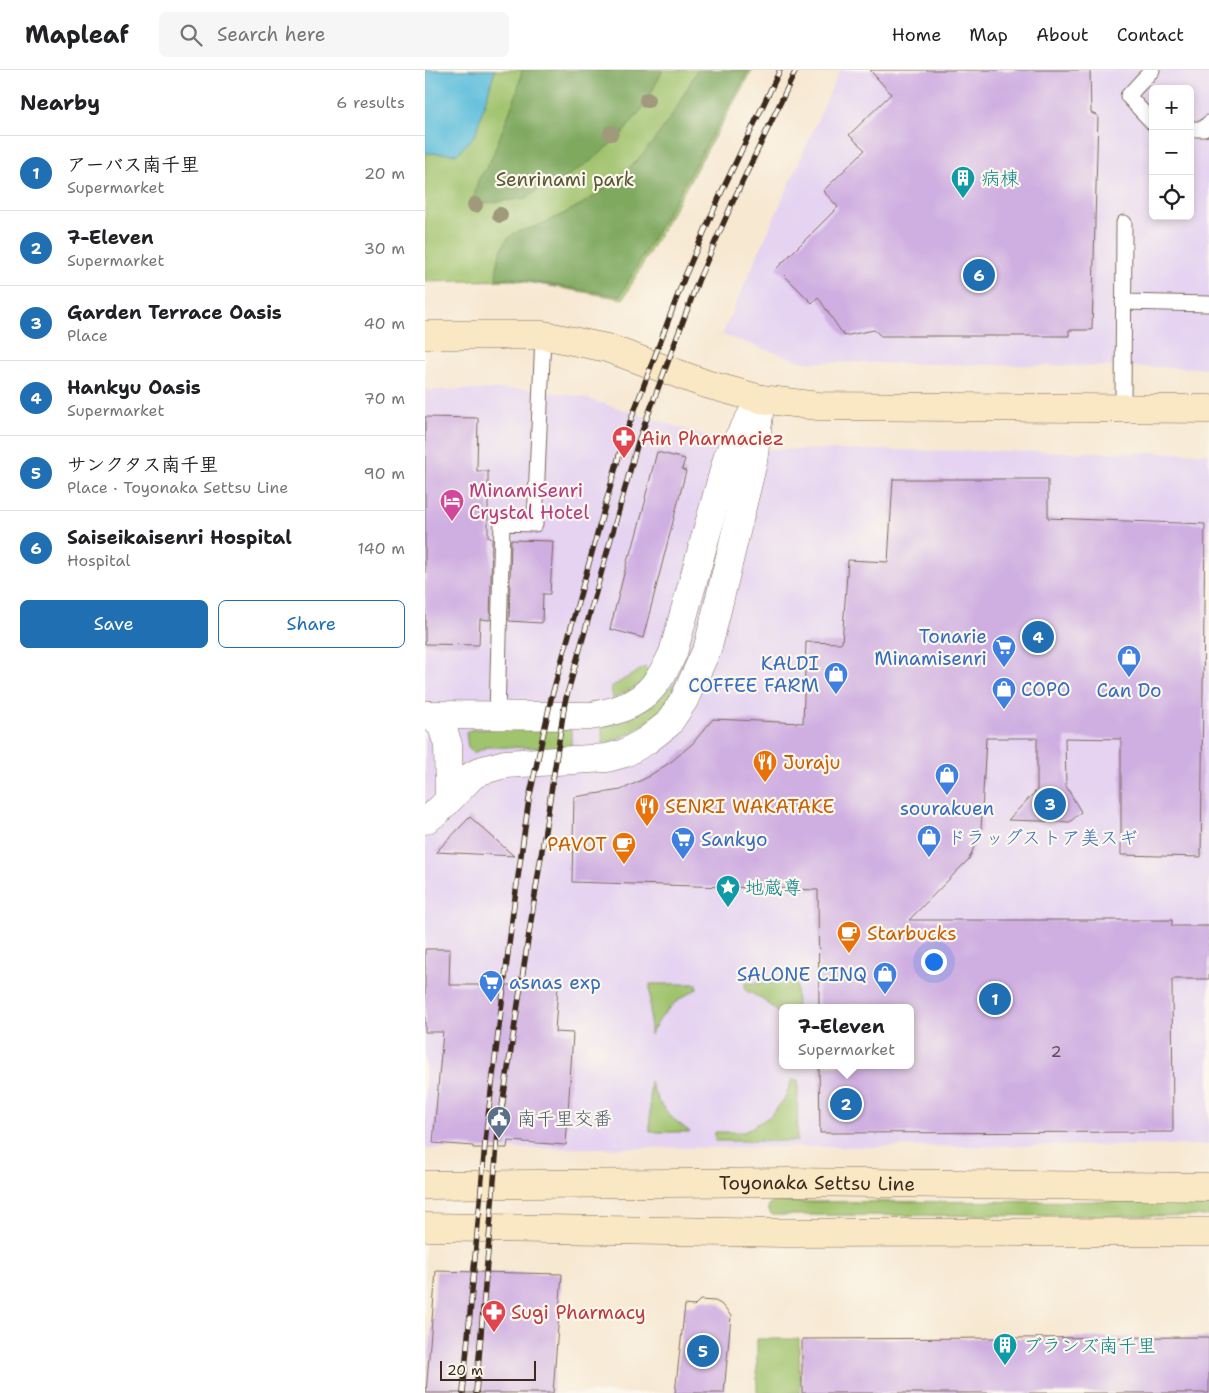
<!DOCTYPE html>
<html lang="en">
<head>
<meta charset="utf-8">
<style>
  body { margin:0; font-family:"Shantell Sans","Klee One",sans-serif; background:#f6f6f6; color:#202124 }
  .controls { position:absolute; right:15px; top:15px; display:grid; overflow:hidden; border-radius:8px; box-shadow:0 2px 8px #0003 }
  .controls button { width:45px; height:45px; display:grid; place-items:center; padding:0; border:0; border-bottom:1px solid #e0e0e0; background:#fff; color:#202124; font:25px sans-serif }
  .scale { position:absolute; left:15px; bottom:12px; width:96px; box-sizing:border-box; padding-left:5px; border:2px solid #3b2a1e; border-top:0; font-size:14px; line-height:18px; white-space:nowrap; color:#3b2a1e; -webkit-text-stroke:4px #fbf7ec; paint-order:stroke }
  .you { position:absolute; left:508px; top:891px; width:18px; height:18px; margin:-12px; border:4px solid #fff; border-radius:50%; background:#1a73e8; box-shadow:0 0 0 8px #1a73e833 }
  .badge { display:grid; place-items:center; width:32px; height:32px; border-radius:50%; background:#1f6fb2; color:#fff; font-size:16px; font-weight:700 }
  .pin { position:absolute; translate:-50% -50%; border:2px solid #fff; box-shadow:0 1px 5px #0006 }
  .popup { position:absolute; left:354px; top:934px; width:135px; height:65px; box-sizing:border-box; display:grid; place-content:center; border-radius:8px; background:#fff; filter:drop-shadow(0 1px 4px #0005); font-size:16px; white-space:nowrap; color:#757577 }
  .popup b { font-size:19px; color:#202124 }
  .popup::after { content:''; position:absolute; left:50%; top:100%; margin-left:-10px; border:10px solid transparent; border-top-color:#fff }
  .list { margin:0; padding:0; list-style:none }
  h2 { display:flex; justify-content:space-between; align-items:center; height:65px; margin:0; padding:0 20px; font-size:21px }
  h2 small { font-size:16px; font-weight:400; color:#757577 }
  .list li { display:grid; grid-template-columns:32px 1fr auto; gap:15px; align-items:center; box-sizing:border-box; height:75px; padding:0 20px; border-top:1px solid #e0e0e0 }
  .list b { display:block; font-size:19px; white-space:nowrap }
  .list p { margin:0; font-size:16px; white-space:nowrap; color:#757577 }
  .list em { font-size:16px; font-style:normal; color:#757577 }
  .actions { display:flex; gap:10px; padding:15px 20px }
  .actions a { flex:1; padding:11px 0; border:1px solid #1f6fb2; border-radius:8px; text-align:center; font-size:18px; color:#1f6fb2 }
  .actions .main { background:#1f6fb2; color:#fff }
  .icon { flex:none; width:28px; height:28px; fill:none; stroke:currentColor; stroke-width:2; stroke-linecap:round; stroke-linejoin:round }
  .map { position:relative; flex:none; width:784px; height:1323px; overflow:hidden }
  header { display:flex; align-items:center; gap:30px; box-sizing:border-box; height:70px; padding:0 25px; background:#fff; border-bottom:1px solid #e0e0e0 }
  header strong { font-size:24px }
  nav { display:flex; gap:28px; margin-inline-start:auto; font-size:18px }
  .search { width:350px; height:45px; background:#f6f6f6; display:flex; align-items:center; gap:12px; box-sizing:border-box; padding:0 18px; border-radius:8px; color:#757577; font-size:19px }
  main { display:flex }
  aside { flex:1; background:#fff }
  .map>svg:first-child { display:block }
  .built { fill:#e5d3f1; fill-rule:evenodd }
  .green { fill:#a0c36d; stroke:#6e7646 }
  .forest { fill:#80a960; stroke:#5e6a3f }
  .water { fill:#5dbedc; stroke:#4c747d }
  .building { fill:#cfaee1 }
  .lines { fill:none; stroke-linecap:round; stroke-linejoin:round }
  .lane-casing { stroke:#7d6c5d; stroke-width:17 }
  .street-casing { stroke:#7d6c5d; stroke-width:29 }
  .secondary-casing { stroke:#7d6c5d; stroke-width:29 }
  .lane { stroke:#fff; stroke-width:15 }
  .street { stroke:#fff; stroke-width:28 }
  .secondary { stroke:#fae7c3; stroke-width:28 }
  .rail-casing { stroke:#3b2a1e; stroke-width:5.5 }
  .rail { stroke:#fbf7ec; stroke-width:4; stroke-dasharray:11; stroke-linecap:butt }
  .tree { fill:#a0997c }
  .labels { text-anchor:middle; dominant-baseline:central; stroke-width:4.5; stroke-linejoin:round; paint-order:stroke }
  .number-label { font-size:16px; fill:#604b4f }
  .culture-label { font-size:19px; fill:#0d838f; stroke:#fbf7ec; text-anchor:start }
  .park-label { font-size:19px; fill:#595836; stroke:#fbf7ec }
  .health-label { font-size:19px; fill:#be3a42; stroke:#fbf7ec; text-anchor:start }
  .hotel-label { font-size:19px; fill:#b23c85; stroke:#fbf7ec; text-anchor:start }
  .shop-label { font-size:19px; fill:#366cbe; stroke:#fbf7ec; text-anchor:start }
  .food-label { font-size:19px; fill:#c56008; stroke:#fbf7ec; text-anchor:start }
  .service-label { font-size:19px; fill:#4e5e75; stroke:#fbf7ec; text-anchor:start }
  .street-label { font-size:19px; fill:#3b2a1e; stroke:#fbf7ec }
</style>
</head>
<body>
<header>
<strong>Mapleaf</strong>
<div class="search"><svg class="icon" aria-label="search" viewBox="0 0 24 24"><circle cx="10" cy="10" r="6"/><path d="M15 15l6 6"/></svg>Search here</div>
<nav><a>Home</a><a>Map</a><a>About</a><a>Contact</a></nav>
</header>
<main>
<aside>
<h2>Nearby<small>6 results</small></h2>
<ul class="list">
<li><span class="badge">1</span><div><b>アーバス南千里</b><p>Supermarket</p></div><em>20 m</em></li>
<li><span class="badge">2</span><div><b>7-Eleven</b><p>Supermarket</p></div><em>30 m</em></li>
<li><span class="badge">3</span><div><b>Garden Terrace Oasis</b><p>Place</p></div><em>40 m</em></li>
<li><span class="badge">4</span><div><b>Hankyu Oasis</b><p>Supermarket</p></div><em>70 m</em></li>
<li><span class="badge">5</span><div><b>サンクタス南千里</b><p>Place · Toyonaka Settsu Line</p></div><em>90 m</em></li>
<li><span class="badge">6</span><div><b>Saiseikaisenri Hospital</b><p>Hospital</p></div><em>140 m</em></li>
</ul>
<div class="actions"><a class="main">Save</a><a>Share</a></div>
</aside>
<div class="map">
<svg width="784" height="1323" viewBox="0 0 784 1323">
  <rect width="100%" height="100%" fill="#fbf7ec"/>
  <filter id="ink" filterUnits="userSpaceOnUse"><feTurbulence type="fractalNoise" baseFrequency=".02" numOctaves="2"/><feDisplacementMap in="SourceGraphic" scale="10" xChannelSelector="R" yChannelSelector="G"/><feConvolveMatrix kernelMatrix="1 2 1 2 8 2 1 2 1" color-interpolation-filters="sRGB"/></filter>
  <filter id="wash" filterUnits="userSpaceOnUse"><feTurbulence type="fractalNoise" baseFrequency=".0096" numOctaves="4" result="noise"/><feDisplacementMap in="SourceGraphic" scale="20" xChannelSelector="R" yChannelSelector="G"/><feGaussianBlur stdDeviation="1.12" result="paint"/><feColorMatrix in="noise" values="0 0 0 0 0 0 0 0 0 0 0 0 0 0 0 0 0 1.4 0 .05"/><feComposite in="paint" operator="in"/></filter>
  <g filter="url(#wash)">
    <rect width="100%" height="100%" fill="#f7e8d2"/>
    <!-- built -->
    <g class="built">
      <path d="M415 0H784V298L379 292 297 265ZM728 19H765V146H728Z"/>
      <path d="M101 319 154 326 324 379 784 383V1075L0 1079V320ZM357 938H485V995H357Z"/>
    </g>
    <!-- green -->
    <g class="green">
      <polygon points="0,0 327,0 198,229 90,210 0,212"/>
      <polygon points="220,597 223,600 223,607 216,614 188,629 186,617"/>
      <path d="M255 607C240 644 216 662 178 674L177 657C214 650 231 633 255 607Z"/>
      <polygon points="48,659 146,660 146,678 62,677 48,683 43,678 41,663"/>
      <path d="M320 913H371L372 938H357V949C349 935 334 927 320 920Z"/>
      <path d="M225 914H272V919C247 932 239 941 225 965Z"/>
      <polygon points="367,1010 373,1010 372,1071 290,1071 290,1062 319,1062 344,1047 359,1030"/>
      <polygon points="225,1011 233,1031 247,1048 265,1062 225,1062"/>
      <polygon points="784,1131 784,1146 349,1145 346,1144 343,1138 345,1133 349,1132"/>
      <polygon points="332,1269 374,1269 375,1323 332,1323"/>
    </g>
    <!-- forest -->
    <g class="forest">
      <polygon points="97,0 238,0 220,35 197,64 170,88 138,109 120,116 101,128 47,135 53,110 65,92 92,23"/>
      <path d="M272 0H324L195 226 83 208 71 209C72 194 75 172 88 164 92 161 100 160 106 158 119 153 132 148 144 141 207 108 241 62 272 0Z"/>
    </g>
    <!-- water -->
    <polygon class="water" points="0,0 70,0 50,65 32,84 0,83"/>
    <g id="blocks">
      <!-- building -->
      <g class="building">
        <polygon points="445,0 665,0 666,43 673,46 667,260 644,260 644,266 456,266 449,260 419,266 393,227 387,233 352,198 413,137 398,121 440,80 424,65 466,24"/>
        <polygon points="0,347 53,348 52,401 63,401 63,467 67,469 65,550 55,549 54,575 0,574"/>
        <polygon points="232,382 260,389 257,399 261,401 218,568 185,559 204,484 206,484 221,429 220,428"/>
        <polygon points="468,409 623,409 623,448 780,454 776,787 696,785 696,669 640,668 641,716 656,742 645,752 583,750 612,720 612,668 561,668 556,760 544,789 484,850 747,850 747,856 784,856 784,909 747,909 748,1062 395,1063 394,995 485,995 485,938 394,938 393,820 147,812 149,727 196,720 221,708 247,691 267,674 288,649 378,653 381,572 417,573 423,490 463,492"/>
        <polygon points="86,470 128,471 125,524 118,524 117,553 84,551"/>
        <polygon points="45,747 89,786 11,782"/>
        <polygon points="0,879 25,879 24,915 133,915 130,962 148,963 141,1075 83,1071 82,1078 48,1078 48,1076 8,1073 18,962 0,962"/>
        <polygon points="11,1201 137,1204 128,1323 1,1323"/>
        <polygon points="275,1230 290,1231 296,1234 306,1246 299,1323 250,1323 260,1235 269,1236"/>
        <polygon points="784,1267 784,1323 377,1323 377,1269"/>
      </g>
    </g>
  </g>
  <g filter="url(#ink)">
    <use href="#blocks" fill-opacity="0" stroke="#7d6c5d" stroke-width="1"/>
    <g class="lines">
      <defs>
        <g id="lane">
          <polyline points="727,0 703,26 728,53"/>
          <polyline points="765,59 779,59 784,53"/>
          <polyline points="698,232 784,234"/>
          <polyline points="698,338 699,153"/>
          <polyline points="72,645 77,453 110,454 118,265"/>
        </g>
        <g id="street">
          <path d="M0 645 165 646C210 639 229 625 248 583L303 386 329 341"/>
          <polyline points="5,645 17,656 23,675 24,729"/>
          <polyline points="0,750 12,742 48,705 58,700 80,694 182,688 200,683 221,671 243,654 259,630 283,577 328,392 336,329"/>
        </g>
        <g id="secondary">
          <polyline points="0,265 118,265 182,278 281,314 336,329 393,336 784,339"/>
          <path id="s1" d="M0 1115 361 1112 784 1117"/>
          <polyline points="0,1157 357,1163 784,1162"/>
        </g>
      </defs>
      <!-- lane casing -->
      <use href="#lane" class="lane-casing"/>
      <!-- street casing -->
      <use href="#street" class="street-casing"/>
      <!-- secondary casing -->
      <use href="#secondary" class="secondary-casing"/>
      <!-- lane -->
      <use href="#lane" class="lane"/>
      <!-- street -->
      <use href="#street" class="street"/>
      <!-- secondary -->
      <use href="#secondary" class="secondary"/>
      <defs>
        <g id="rail">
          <polyline points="38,1323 61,1063 88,842 104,729 126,629 199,368 260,206 297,121 355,0"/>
          <polyline points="51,1323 73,1063 140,632 213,372 273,211 310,127 371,0"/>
        </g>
      </defs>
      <!-- rail casing -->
      <use href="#rail" class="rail-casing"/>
      <!-- rail -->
      <use href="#rail" class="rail"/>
    </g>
    <!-- trees -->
    <g class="tree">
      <circle cx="222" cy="30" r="8"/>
      <circle cx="186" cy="63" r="8"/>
      <circle cx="50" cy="135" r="8"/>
      <circle cx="75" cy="145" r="8"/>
    </g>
  </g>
  <!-- icons -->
  <defs>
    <symbol id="building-pin" viewBox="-11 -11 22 30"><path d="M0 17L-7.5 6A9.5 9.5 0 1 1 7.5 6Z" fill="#0f9aa8" stroke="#fbf7ec"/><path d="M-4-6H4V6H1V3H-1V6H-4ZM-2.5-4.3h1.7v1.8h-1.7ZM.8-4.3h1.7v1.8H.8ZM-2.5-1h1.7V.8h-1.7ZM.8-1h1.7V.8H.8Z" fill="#fff"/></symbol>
    <symbol id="pharmacy-pin" viewBox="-11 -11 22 30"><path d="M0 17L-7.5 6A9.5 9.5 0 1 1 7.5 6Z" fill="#e0444e" stroke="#fbf7ec"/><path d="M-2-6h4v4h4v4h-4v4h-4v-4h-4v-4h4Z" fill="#fff"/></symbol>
    <symbol id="hotel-pin" viewBox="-11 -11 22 30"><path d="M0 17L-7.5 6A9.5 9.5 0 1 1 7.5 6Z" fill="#d1479c" stroke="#fbf7ec"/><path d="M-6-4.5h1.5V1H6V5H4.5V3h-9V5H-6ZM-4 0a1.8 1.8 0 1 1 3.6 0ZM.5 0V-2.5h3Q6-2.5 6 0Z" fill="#fff"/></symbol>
    <symbol id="supermarket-pin" viewBox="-11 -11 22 30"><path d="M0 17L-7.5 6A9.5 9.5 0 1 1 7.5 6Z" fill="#3f7fe0" stroke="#fbf7ec"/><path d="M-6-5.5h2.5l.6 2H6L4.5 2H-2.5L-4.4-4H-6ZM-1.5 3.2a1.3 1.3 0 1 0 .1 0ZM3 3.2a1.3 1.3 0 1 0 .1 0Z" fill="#fff"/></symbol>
    <symbol id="shop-pin" viewBox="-11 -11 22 30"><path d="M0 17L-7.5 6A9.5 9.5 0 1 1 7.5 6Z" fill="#3f7fe0" stroke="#fbf7ec"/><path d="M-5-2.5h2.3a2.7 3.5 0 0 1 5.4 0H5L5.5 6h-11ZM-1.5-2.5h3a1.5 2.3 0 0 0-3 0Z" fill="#fff"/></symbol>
    <symbol id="restaurant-pin" viewBox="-11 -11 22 30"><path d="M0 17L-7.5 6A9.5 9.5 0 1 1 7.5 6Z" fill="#e8710a" stroke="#fbf7ec"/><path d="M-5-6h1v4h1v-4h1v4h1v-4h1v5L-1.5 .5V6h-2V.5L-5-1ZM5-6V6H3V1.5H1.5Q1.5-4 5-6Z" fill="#fff"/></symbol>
    <symbol id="cafe-pin" viewBox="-11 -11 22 30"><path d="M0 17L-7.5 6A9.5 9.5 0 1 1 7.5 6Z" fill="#e8710a" stroke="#fbf7ec"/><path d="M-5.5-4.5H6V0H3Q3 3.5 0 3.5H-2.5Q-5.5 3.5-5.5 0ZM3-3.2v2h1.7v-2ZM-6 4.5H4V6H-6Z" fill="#fff"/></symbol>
    <symbol id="sight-pin" viewBox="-11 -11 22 30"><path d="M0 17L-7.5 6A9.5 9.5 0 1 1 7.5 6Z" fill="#0f9aa8" stroke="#fbf7ec"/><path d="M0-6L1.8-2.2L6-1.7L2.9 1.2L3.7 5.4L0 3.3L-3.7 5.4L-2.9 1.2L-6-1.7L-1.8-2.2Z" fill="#fff"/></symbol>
    <symbol id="civic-pin" viewBox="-11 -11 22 30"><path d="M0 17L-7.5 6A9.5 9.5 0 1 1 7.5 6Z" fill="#5c6f8a" stroke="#fbf7ec"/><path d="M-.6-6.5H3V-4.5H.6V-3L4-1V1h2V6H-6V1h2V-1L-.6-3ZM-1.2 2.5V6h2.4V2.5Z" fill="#fff"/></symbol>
  </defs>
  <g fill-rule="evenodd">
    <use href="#building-pin" x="524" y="94" width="28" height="38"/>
    <use href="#pharmacy-pin" x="185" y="354" width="28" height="38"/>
    <use href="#hotel-pin" x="13" y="417" width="28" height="38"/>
    <use href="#supermarket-pin" x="565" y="563" width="28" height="38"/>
    <use href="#shop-pin" x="690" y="573" width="28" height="38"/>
    <use href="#shop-pin" x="397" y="590" width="28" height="38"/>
    <use href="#shop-pin" x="565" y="605" width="28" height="38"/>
    <use href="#restaurant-pin" x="326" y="678" width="28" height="38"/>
    <use href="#shop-pin" x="508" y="691" width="28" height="38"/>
    <use href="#restaurant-pin" x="208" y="722" width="28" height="38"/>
    <use href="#shop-pin" x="490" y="753" width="28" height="38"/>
    <use href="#supermarket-pin" x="244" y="755" width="28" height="38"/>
    <use href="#cafe-pin" x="185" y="760" width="28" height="38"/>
    <use href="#sight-pin" x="289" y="803" width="28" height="38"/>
    <use href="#cafe-pin" x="410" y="849" width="28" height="38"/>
    <use href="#shop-pin" x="446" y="890" width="28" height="38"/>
    <use href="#supermarket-pin" x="52" y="898" width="28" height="38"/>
    <use href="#civic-pin" x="60" y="1034" width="28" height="38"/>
    <use href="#pharmacy-pin" x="55" y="1228" width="28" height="38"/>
    <use href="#building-pin" x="566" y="1261" width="28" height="38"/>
  </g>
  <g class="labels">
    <!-- number labels -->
    <g class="number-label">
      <text x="631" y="981">2</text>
    </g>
    <!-- culture labels -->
    <g class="culture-label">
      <text x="556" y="108">病棟</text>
      <text x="320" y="817">地蔵尊</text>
      <text x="598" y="1275">ブランズ南千里</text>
    </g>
    <!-- park labels -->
    <g class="park-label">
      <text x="140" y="109">Senrinami park</text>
    </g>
    <!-- health labels -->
    <g class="health-label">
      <text x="216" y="368">Ain Pharmaciez</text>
      <text x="86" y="1242">Sugi Pharmacy</text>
    </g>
    <!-- hotel labels -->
    <g class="hotel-label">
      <text x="44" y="420">MinamiSenri<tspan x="44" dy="22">Crystal Hotel</tspan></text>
    </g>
    <!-- shop labels -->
    <g class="shop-label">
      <text x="562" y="566" text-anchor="end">Tonarie<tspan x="562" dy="22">Minamisenri</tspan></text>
      <text x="394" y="593" text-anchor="end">KALDI<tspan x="394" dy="22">COFFEE FARM</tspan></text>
      <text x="596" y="619">COPO</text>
      <text x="704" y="620" text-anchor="middle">Can Do</text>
      <text x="522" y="738" text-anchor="middle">sourakuen</text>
      <text x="522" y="767">ドラッグストア美スギ</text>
      <text x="276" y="769">Sankyo</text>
      <text x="442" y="904" text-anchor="end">SALONE CINQ</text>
      <text x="84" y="912">asnas exp</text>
    </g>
    <!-- food labels -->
    <g class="food-label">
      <text x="358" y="692">Juraju</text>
      <text x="240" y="736">SENRI WAKATAKE</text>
      <text x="182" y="774" text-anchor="end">PAVOT</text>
      <text x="442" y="863">Starbucks</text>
    </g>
    <!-- service labels -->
    <g class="service-label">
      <text x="92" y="1048">南千里交番</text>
    </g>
    <!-- street labels -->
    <g class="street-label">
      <text stroke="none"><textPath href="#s1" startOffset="392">Toyonaka Settsu Line</textPath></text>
    </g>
  </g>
</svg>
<div class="controls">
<button>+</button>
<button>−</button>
<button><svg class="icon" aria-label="locate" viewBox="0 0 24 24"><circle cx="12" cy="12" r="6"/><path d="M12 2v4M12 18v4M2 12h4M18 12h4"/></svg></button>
</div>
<div class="scale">20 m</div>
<div class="you"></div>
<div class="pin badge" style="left:570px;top:929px">1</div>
<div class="pin badge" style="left:421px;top:1034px">2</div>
<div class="popup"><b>7-Eleven</b>Supermarket</div>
<div class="pin badge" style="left:625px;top:734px">3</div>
<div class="pin badge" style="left:613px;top:567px">4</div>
<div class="pin badge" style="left:278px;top:1281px">5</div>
<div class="pin badge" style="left:554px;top:205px">6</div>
</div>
</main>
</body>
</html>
